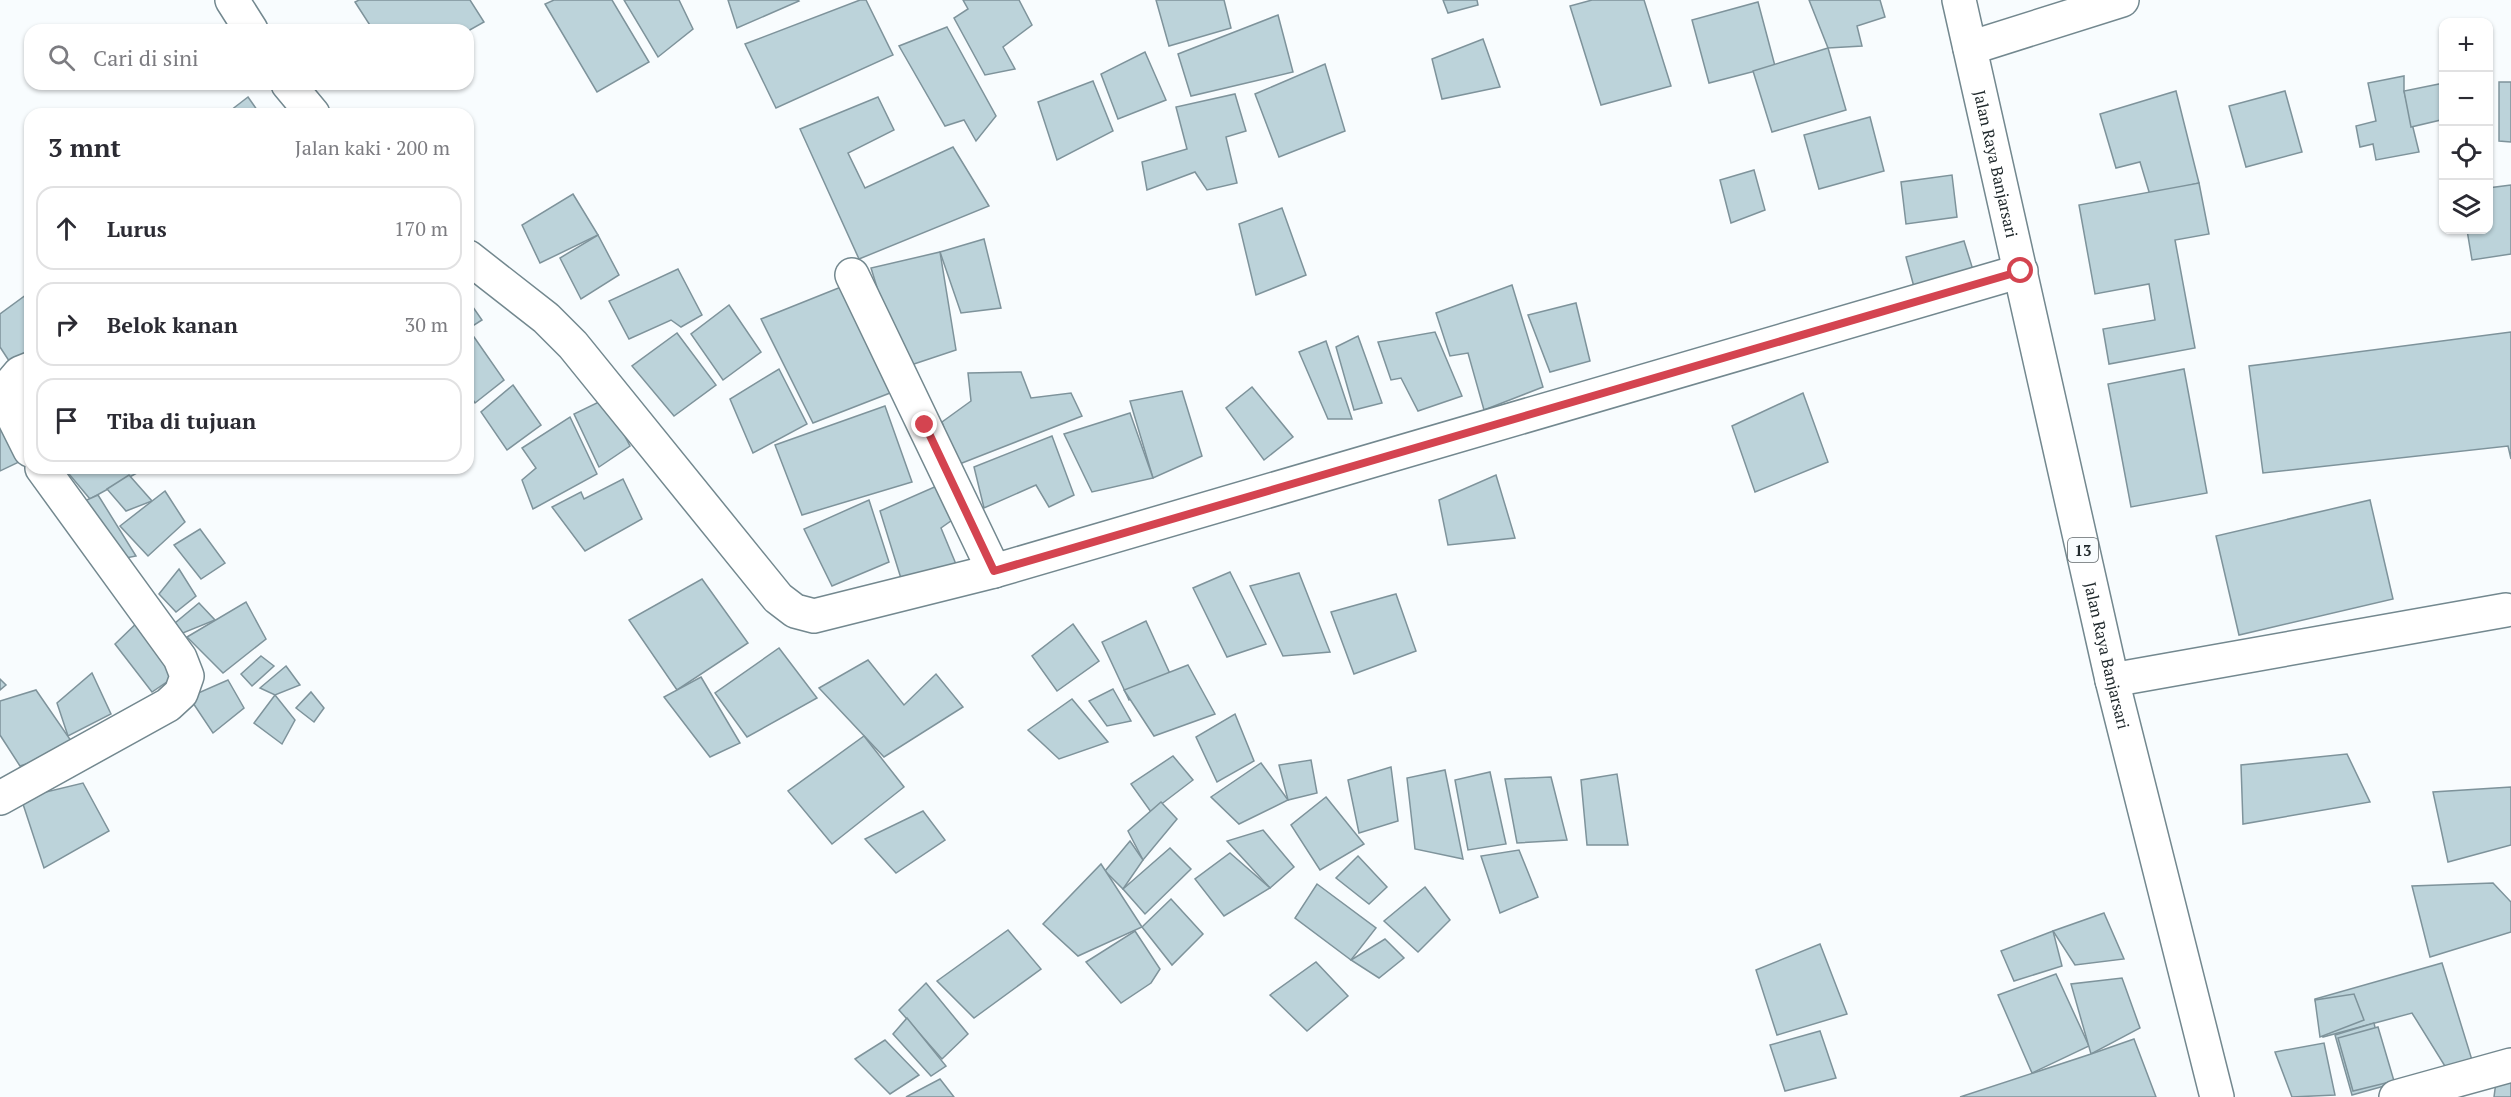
<!DOCTYPE html>
<html lang="id">
<head>
<meta charset="utf-8">
<style>
  body { margin:0; font-family:"PT Serif",serif; background:#f7f7f7; color:#2b2b33 }
  .controls { position:absolute; right:18px; top:18px; display:grid; overflow:hidden; border-radius:12px; box-shadow:0 2px 4px #0004 }
  .controls button { width:54px; height:54px; display:grid; place-items:center; padding:0; border:0; border-bottom:2px solid #e1e1e2; background:#fff; color:#2b2b33; font:30px sans-serif }
  .stop { position:absolute; width:18px; height:18px; margin:-14px; border:4px solid #d44450; border-radius:50%; background:#fff }
  .stop.end { background:#d44450; border-color:#fff; box-shadow:0 2px 6px #0008 }
  .list { margin:0; padding:0; list-style:none }
  h2 { display:flex; justify-content:space-between; align-items:center; height:78px; margin:0; padding:0 24px; font-size:26px }
  h2 small { font-size:20px; font-weight:400; color:#7c7c81 }
  .list li { display:grid; grid-template-columns:39px 1fr auto; gap:18px; align-items:center; box-sizing:border-box; height:84px; margin:0 12px 12px; padding:0 12px; border:2px solid #e1e1e2; border-radius:18px }
  .list b { display:block; font-size:22px; white-space:nowrap }
  .list em { font-size:20px; font-style:normal; color:#7c7c81 }
  .icon { flex:none; width:33px; height:33px; fill:none; stroke:currentColor; stroke-width:2; stroke-linecap:round; stroke-linejoin:round }
  .map { position:relative; flex:none; width:2511px; height:1097px; overflow:hidden }
  .search { position:absolute; background:#fff; box-shadow:0 2px 4px #0004; left:24px; top:24px; width:450px; height:66px; display:flex; align-items:center; gap:15px; box-sizing:border-box; padding:0 21px; border-radius:18px; color:#7c7c81; font-size:22px }
  .panel { position:absolute; background:#fff; box-shadow:0 2px 4px #0004; left:24px; top:108px; width:450px; height:366px; border-radius:18px }
  .map>svg:first-child { display:block }
  .building { fill:#bcd3da; stroke:#7e939b; stroke-width:1.5 }
  .lines { fill:none; stroke-linecap:round; stroke-linejoin:round }
  .minor-casing { stroke:#73888f; stroke-width:36 }
  .highway-casing { stroke:#73888f; stroke-width:36 }
  .minor { stroke:#fff; stroke-width:33 }
  .highway { stroke:#fff; stroke-width:33 }
  .route { stroke:#d44450; stroke-width:8 }
  .labels { text-anchor:middle; dominant-baseline:central; stroke-width:4.5; stroke-linejoin:round; paint-order:stroke }
  .shield { fill:#f8fcfe; stroke:#61686b; stroke-width:1.5 }
  .shield-label { font-size:15px; font-weight:bold; fill:#20292c }
  .street-label { font-size:16px; fill:#20292c; stroke:#f8fcfe }
</style>
</head>
<body>
<div class="map">
<svg width="2511" height="1097" viewBox="0 0 2511 1097">
  <rect width="100%" height="100%" fill="#f8fcfe"/>
  <!-- building -->
  <g class="building">
    <polygon points="359,0 470,0 484,22 468,31 373,30 355,2"/>
    <polygon points="554,0 612,0 649,62 597,92 545,4"/>
    <polygon points="624,0 679,0 693,29 658,57"/>
    <polygon points="728,0 798,0 799,1 737,28"/>
    <polygon points="860,0 866,0 893,55 776,108 745,44"/>
    <polygon points="963,0 1019,0 1032,25 1003,47 1015,69 985,75 954,18 968,9"/>
    <polygon points="1156,0 1224,0 1231,28 1169,46"/>
    <polygon points="1443,0 1477,0 1478,5 1448,13"/>
    <polygon points="1592,0 1644,0 1671,86 1601,105 1570,6"/>
    <polygon points="1809,0 1880,0 1885,17 1857,26 1862,46 1828,48"/>
    <polygon points="1758,2 1775,66 1709,83 1692,20"/>
    <polygon points="1278,15 1293,72 1191,96 1178,54"/>
    <polygon points="947,27 996,116 976,141 964,120 945,126 899,46"/>
    <polygon points="1483,39 1500,87 1442,99 1432,59"/>
    <polygon points="1828,48 1846,110 1772,132 1753,71"/>
    <polygon points="1145,52 1166,100 1118,119 1101,74"/>
    <polygon points="1325,64 1345,131 1279,157 1255,94"/>
    <polygon points="2404,76 2404,91 2419,152 2376,160 2373,144 2360,147 2356,126 2376,121 2368,83"/>
    <polygon points="1093,81 1113,131 1057,160 1038,102"/>
    <polygon points="2499,82 2511,82 2511,142 2499,141"/>
    <polygon points="2444,83 2444,131 2441,120 2411,127 2404,91"/>
    <polygon points="2176,91 2199,183 2150,195 2140,162 2116,168 2100,114"/>
    <polygon points="2285,91 2302,152 2246,167 2229,106"/>
    <polygon points="1235,94 1246,131 1226,137 1237,183 1207,190 1195,172 1147,190 1142,162 1187,149 1176,107"/>
    <polygon points="248,97 260,114 226,114"/>
    <polygon points="878,97 894,130 848,153 865,188 953,147 989,206 859,259 800,129"/>
    <polygon points="1870,117 1884,171 1819,189 1804,135"/>
    <polygon points="1754,170 1765,210 1731,223 1720,180"/>
    <polygon points="1952,175 1957,217 1906,224 1901,182"/>
    <polygon points="2199,183 2209,234 2175,240 2195,348 2109,364 2103,329 2155,320 2149,284 2095,294 2079,205"/>
    <polygon points="2511,185 2511,254 2472,260 2467,230 2488,230 2488,188"/>
    <polygon points="573,194 598,235 540,263 522,225"/>
    <polygon points="1282,208 1306,275 1256,295 1239,224"/>
    <polygon points="598,235 619,275 581,299 560,258"/>
    <polygon points="984,239 1001,308 961,313 940,252"/>
    <polygon points="1964,241 1973,270 1914,287 1906,257"/>
    <polygon points="940,252 956,350 902,368 871,268"/>
    <polygon points="678,269 702,315 681,327 671,320 629,339 609,301"/>
    <polygon points="1512,285 1543,387 1484,410 1468,353 1450,356 1436,313"/>
    <polygon points="841,287 890,393 813,423 761,319"/>
    <polygon points="30,292 30,354 13,367 0,347 0,314"/>
    <polygon points="468,300 482,320 468,329"/>
    <polygon points="1576,303 1590,361 1550,372 1528,315"/>
    <polygon points="729,305 761,352 723,380 691,334"/>
    <polygon points="1435,332 1462,396 1418,411 1401,378 1391,380 1378,342"/>
    <polygon points="2511,332 2511,459 2508,446 2263,473 2249,366"/>
    <polygon points="677,333 716,385 674,416 632,366"/>
    <polygon points="1358,336 1382,403 1354,410 1336,347"/>
    <polygon points="474,337 504,380 475,403 468,392 468,341"/>
    <polygon points="1326,341 1352,419 1328,419 1299,352"/>
    <polygon points="779,369 807,424 753,453 730,399"/>
    <polygon points="2184,369 2207,493 2131,507 2108,384"/>
    <polygon points="1021,372 1031,398 1071,393 1082,416 957,465 942,422 971,401 968,373"/>
    <polygon points="513,385 541,425 507,450 481,412"/>
    <polygon points="1252,387 1293,437 1264,460 1226,408"/>
    <polygon points="1182,391 1202,456 1153,478 1130,401"/>
    <polygon points="1803,393 1828,462 1755,492 1732,426"/>
    <polygon points="605,399 630,446 599,467 574,414"/>
    <polygon points="885,406 912,482 802,515 775,445"/>
    <polygon points="1130,413 1153,478 1092,492 1064,434"/>
    <polygon points="0,417 19,462 0,471"/>
    <polygon points="570,417 597,474 533,509 522,480 536,468 522,448"/>
    <polygon points="1052,436 1074,495 1049,507 1036,485 984,508 974,467"/>
    <polygon points="64,468 146,468 90,499"/>
    <polygon points="129,475 152,501 126,511 107,489"/>
    <polygon points="1496,475 1515,538 1448,545 1439,500"/>
    <polygon points="623,479 642,519 585,551 552,507 581,492 584,499"/>
    <polygon points="939,485 955,518 941,528 958,569 904,588 880,511"/>
    <polygon points="165,491 185,522 148,556 120,526"/>
    <polygon points="98,495 136,556 116,560 80,503"/>
    <polygon points="869,500 889,562 832,586 804,529"/>
    <polygon points="2370,500 2393,599 2239,635 2216,536"/>
    <polygon points="200,529 225,563 201,579 174,545"/>
    <polygon points="179,569 196,596 176,612 159,594"/>
    <polygon points="1230,572 1266,644 1227,657 1193,588"/>
    <polygon points="1299,573 1330,652 1283,656 1250,586"/>
    <polygon points="702,579 748,643 677,690 629,620"/>
    <polygon points="1396,594 1416,651 1354,674 1331,612"/>
    <polygon points="246,602 266,639 223,673 187,637"/>
    <polygon points="199,603 215,620 178,635 169,628"/>
    <polygon points="141,619 177,675 152,692 115,644"/>
    <polygon points="1146,621 1171,676 1129,700 1102,642"/>
    <polygon points="1073,624 1099,661 1057,691 1032,656"/>
    <polygon points="779,648 817,698 747,737 715,693"/>
    <polygon points="261,656 274,666 252,686 241,674"/>
    <polygon points="868,660 904,705 936,674 963,707 884,757 819,688"/>
    <polygon points="1188,665 1215,714 1154,736 1124,690"/>
    <polygon points="286,666 300,685 275,695 260,688"/>
    <polygon points="92,673 111,714 68,736 57,703"/>
    <polygon points="701,677 740,743 710,757 664,697"/>
    <polygon points="0,679 6,685 0,690"/>
    <polygon points="228,680 244,708 213,733 189,697"/>
    <polygon points="1113,689 1131,721 1107,726 1089,701"/>
    <polygon points="36,690 76,748 20,766 0,735 0,701"/>
    <polygon points="311,692 324,708 314,722 296,708"/>
    <polygon points="275,695 295,720 282,744 254,723"/>
    <polygon points="1072,699 1108,742 1059,759 1028,730"/>
    <polygon points="1235,714 1254,761 1217,782 1196,737"/>
    <polygon points="864,736 904,787 832,844 788,791"/>
    <polygon points="2347,754 2370,802 2243,824 2241,765"/>
    <polygon points="1173,756 1193,780 1151,812 1131,784"/>
    <polygon points="1311,760 1317,793 1288,800 1279,765"/>
    <polygon points="1261,763 1288,800 1239,824 1211,797"/>
    <polygon points="1391,767 1398,821 1359,833 1348,780"/>
    <polygon points="1445,770 1463,859 1415,849 1407,778"/>
    <polygon points="1490,772 1506,844 1468,850 1455,780"/>
    <polygon points="1617,774 1628,845 1587,845 1581,780"/>
    <polygon points="1551,777 1567,840 1517,843 1505,779"/>
    <polygon points="83,783 109,831 44,868 21,798"/>
    <polygon points="2511,787 2511,845 2448,862 2433,792"/>
    <polygon points="1326,797 1364,844 1320,870 1291,825"/>
    <polygon points="1161,802 1177,819 1143,860 1128,831"/>
    <polygon points="923,811 945,840 896,873 865,839"/>
    <polygon points="1263,830 1294,867 1270,888 1227,841"/>
    <polygon points="1130,841 1143,860 1123,889 1105,871"/>
    <polygon points="1170,848 1191,869 1145,914 1123,889"/>
    <polygon points="1519,850 1538,897 1500,913 1481,856"/>
    <polygon points="1230,853 1270,888 1224,916 1195,879"/>
    <polygon points="1358,856 1387,887 1369,904 1336,878"/>
    <polygon points="1101,864 1142,927 1078,956 1043,924"/>
    <polygon points="2493,883 2511,902 2511,932 2430,957 2412,886"/>
    <polygon points="1317,884 1376,928 1351,960 1295,918"/>
    <polygon points="1425,887 1450,920 1418,952 1384,921"/>
    <polygon points="1171,899 1203,934 1172,965 1142,927"/>
    <polygon points="2104,913 2124,959 2075,965 2053,931"/>
    <polygon points="1008,930 1041,969 974,1018 937,981"/>
    <polygon points="1135,931 1160,969 1151,983 1121,1003 1086,962"/>
    <polygon points="2053,931 2062,966 2014,981 2001,951"/>
    <polygon points="1385,939 1404,958 1379,978 1351,960"/>
    <polygon points="1820,944 1847,1014 1777,1035 1756,970"/>
    <polygon points="1316,962 1348,996 1307,1031 1270,995"/>
    <polygon points="2442,963 2472,1060 2448,1071 2412,1013 2323,1037 2315,999"/>
    <polygon points="2056,974 2089,1046 2032,1073 1998,995"/>
    <polygon points="2122,978 2140,1028 2091,1054 2071,984"/>
    <polygon points="926,983 968,1034 942,1059 899,1010"/>
    <polygon points="2354,994 2364,1020 2320,1037 2315,1000"/>
    <polygon points="907,1018 946,1066 931,1076 893,1034"/>
    <polygon points="2374,1023 2388,1085 2352,1095 2335,1035"/>
    <polygon points="2378,1027 2394,1081 2353,1091 2338,1038"/>
    <polygon points="1820,1031 1836,1078 1785,1091 1770,1045"/>
    <polygon points="2134,1039 2156,1097 1960,1097 2091,1054"/>
    <polygon points="885,1040 919,1075 890,1094 855,1059"/>
    <polygon points="2324,1043 2335,1095 2292,1097 2275,1052"/>
    <polygon points="940,1079 954,1097 906,1097"/>
    <polygon points="2511,1079 2511,1097 2494,1097 2496,1082"/>
  </g>
  <g class="lines">
    <defs>
      <g id="minor">
        <polyline points="232,0 251,30"/>
        <polyline points="1970,48 2122,0"/>
        <polyline points="288,84 313,114"/>
        <polyline points="468,257 546,318 573,345 778,598 795,611 814,616 994,571 2021,271"/>
        <polyline points="852,275 994,571"/>
        <polyline points="30,369 20,373 8,387 9,408 30,450"/>
        <polyline points="2112,680 2506,610"/>
        <polyline points="0,798 168,705 181,693 187,676 180,658 42,468"/>
        <polyline points="2396,1097 2511,1065"/>
      </g>
      <g id="highway">
        <path id="s1" d="M1959 0 2112 680 2217 1097"/>
      </g>
    </defs>
    <!-- minor casing -->
    <use href="#minor" class="minor-casing"/>
    <!-- highway casing -->
    <use href="#highway" class="highway-casing"/>
    <!-- minor -->
    <use href="#minor" class="minor"/>
    <!-- highway -->
    <use href="#highway" class="highway"/>
  </g>
  <g class="lines">
    <!-- route -->
    <polyline class="route" points="925,425 994,571 2021,271"/>
  </g>
  <g class="labels">
    <!-- shield labels -->
    <rect class="shield" x="2068" y="538" width="30" height="24" rx="4.5"/>
    <g class="shield-label">
      <text x="2083" y="550">13</text>
    </g>
    <!-- street labels -->
    <g class="street-label">
      <text stroke="none"><textPath href="#s1" startOffset="168">Jalan Raya Banjarsari</textPath></text>
      <text stroke="none"><textPath href="#s1" startOffset="672">Jalan Raya Banjarsari</textPath></text>
    </g>
  </g>
</svg>
<div class="controls">
<button>+</button>
<button>−</button>
<button><svg class="icon" aria-label="locate" viewBox="0 0 24 24"><circle cx="12" cy="12" r="6"/><path d="M12 2v4M12 18v4M2 12h4M18 12h4"/></svg></button>
<button><svg class="icon" aria-label="layers" viewBox="0 0 24 24"><path d="M12 4l9 5-9 5-9-5zM3 14l9 5 9-5"/></svg></button>
</div>
<div class="stop" style="left:2021px;top:271px"></div>
<div class="stop end" style="left:925px;top:425px"></div>
<div class="search"><svg class="icon" aria-label="search" viewBox="0 0 24 24"><circle cx="10" cy="10" r="6"/><path d="M15 15l6 6"/></svg>Cari di sini</div>
<section class="panel">
<h2>3 mnt<small>Jalan kaki · 200 m</small></h2>
<ul class="list">
<li><svg class="icon" aria-label="ahead" viewBox="0 0 24 24"><path d="M12 20V5M6 11l6-6 6 6"/></svg><div><b>Lurus</b></div><em>170 m</em></li>
<li><svg class="icon" aria-label="right" viewBox="0 0 24 24"><path d="M7 20v-9h11M14 6l5 5-5 5"/></svg><div><b>Belok kanan</b></div><em>30 m</em></li>
<li><svg class="icon" aria-label="arrive" viewBox="0 0 24 24"><path d="M6 21V4h12l-3 4 3 4H6"/></svg><div><b>Tiba di tujuan</b></div></li>
</ul>
</section>
</div>
</body>
</html>
